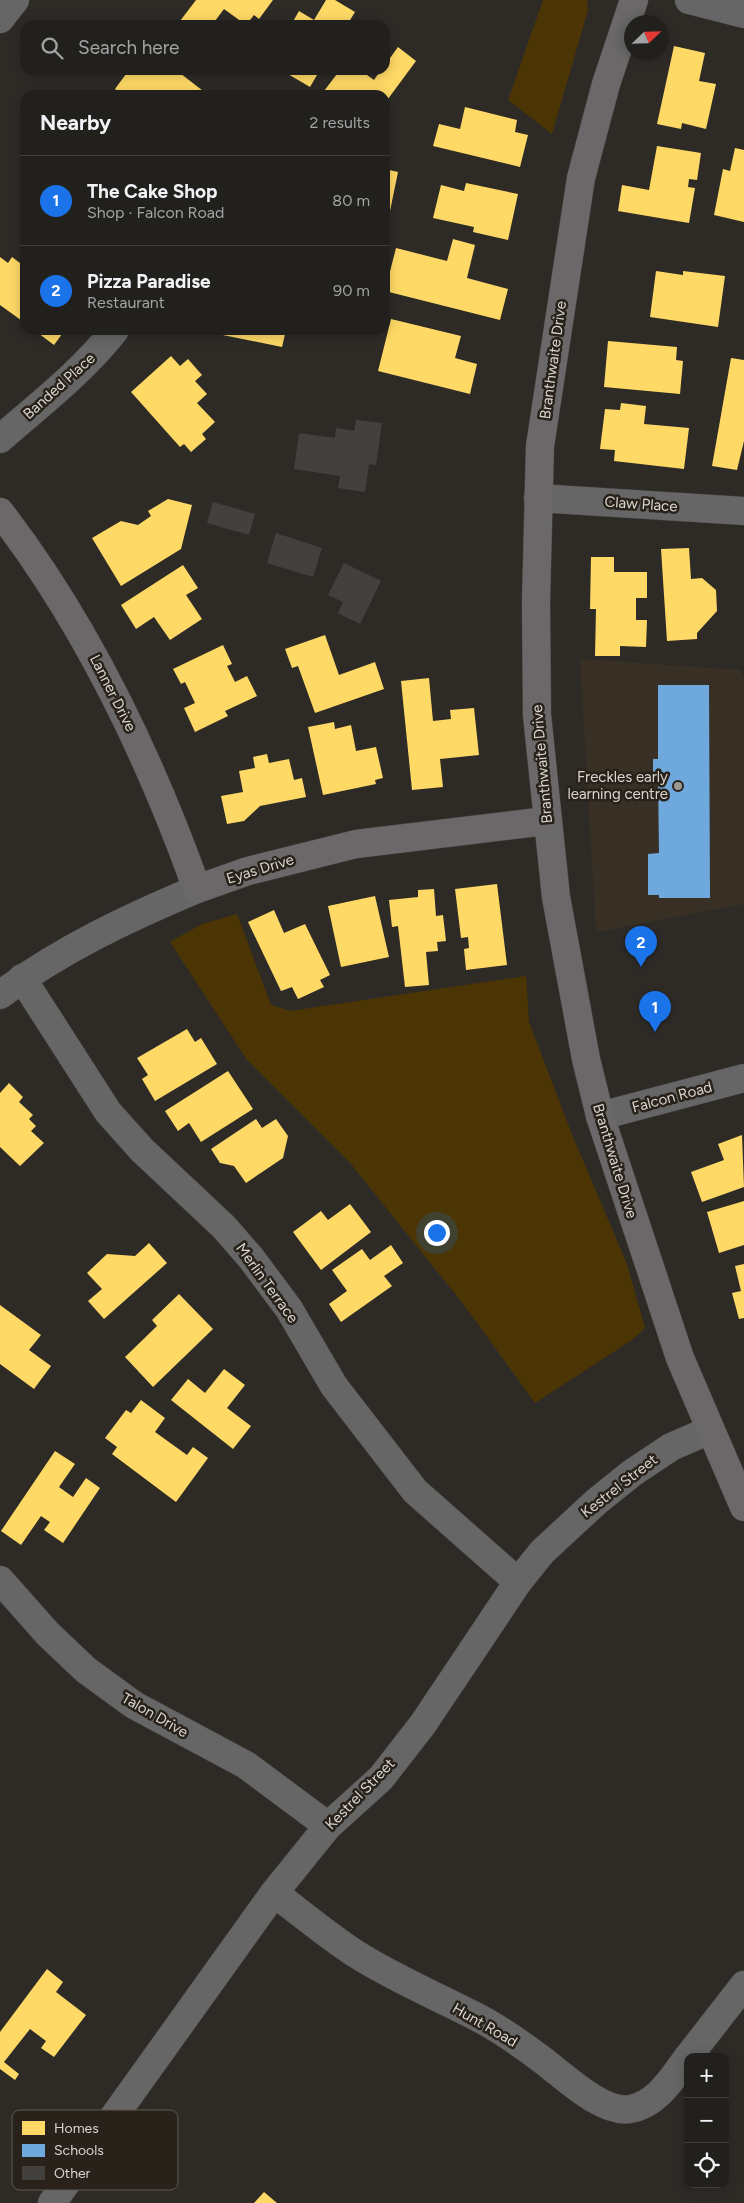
<!DOCTYPE html>
<html lang="en">
<head>
<meta charset="utf-8">
<style>
  body { margin:0; font-family:Figtree,sans-serif; background:#2a2826; color:#f1f3f6 }
  .controls { position:absolute; right:15px; bottom:15px; display:grid; overflow:hidden; border-radius:10px; box-shadow:0 2px 12px #0003 }
  .controls button { width:45px; height:45px; display:grid; place-items:center; padding:0; border:0; border-bottom:1px solid #3f3e3b; background:#22201d; color:#f1f3f6; font:25px sans-serif }
  .compass { position:absolute; left:624px; top:15px; width:45px; height:45px; border-radius:50%; background:#22201d; box-shadow:0 2px 12px #0003; rotate:67deg }
  .you { position:absolute; left:436px; top:1232px; width:18px; height:18px; margin:-12px; border:4px solid #fff; border-radius:50%; background:#1a73e8; box-shadow:0 0 0 8px #1a73e833 }
  .badge { display:grid; place-items:center; width:32px; height:32px; border-radius:50%; background:#1a73e8; color:#fff; font-size:16px; font-weight:700 }
  .pin { position:absolute; translate:-50% -41px; filter:drop-shadow(0 1px 2px #0008) }
  .pin::after { content:''; position:absolute; top:26px; width:18px; height:15px; background:inherit; clip-path:polygon(0 0,100% 0,50% 100%) }
  .list { margin:0; padding:0; list-style:none }
  h2 { display:flex; justify-content:space-between; align-items:center; height:65px; margin:0; padding:0 20px; font-size:21px }
  h2 small { font-size:16px; font-weight:400; color:#a2a3a4 }
  .list li { display:grid; grid-template-columns:32px 1fr auto; gap:15px; align-items:center; box-sizing:border-box; height:90px; padding:0 20px; border-top:1px solid #3f3e3b }
  .list b { display:block; font-size:19px; white-space:nowrap }
  .list p { margin:0; font-size:16px; white-space:nowrap; color:#a2a3a4 }
  .list em { font-size:16px; font-style:normal; color:#a2a3a4 }
  .icon { flex:none; width:28px; height:28px; fill:none; stroke:currentColor; stroke-width:2; stroke-linecap:round; stroke-linejoin:round }
  .map { position:relative; flex:none; width:744px; height:2203px; overflow:hidden }
  .search { position:absolute; background:#22201d; box-shadow:0 2px 12px #0003; left:20px; top:20px; width:370px; height:55px; display:flex; align-items:center; gap:12px; box-sizing:border-box; padding:0 18px; border-radius:15px; color:#a2a3a4; font-size:19px }
  .panel { position:absolute; background:#22201d; box-shadow:0 2px 12px #0003; left:20px; top:90px; width:370px; height:245px; border-radius:15px }
  .map>svg:first-child { display:block }
  .built { fill:#383024 }
  .green { fill:#4c3505 }
  .homes { fill:#ffd966 }
  .schools { fill:#6fa8dc }
  .building { fill:#43413e }
  .lines { fill:none; stroke-linecap:round; stroke-linejoin:round }
  .street-casing { stroke:#494643; stroke-width:29 }
  .secondary-casing { stroke:#494643; stroke-width:29 }
  .street { stroke:#666; stroke-width:28 }
  .secondary { stroke:#6a6868; stroke-width:28 }
  .poi-dot { fill:#9d9a95; stroke:#28221a; stroke-width:2 }
  .labels { text-anchor:middle; dominant-baseline:central; stroke-width:5; stroke-linejoin:round; paint-order:stroke }
  .street-label { font-size:15px; fill:#d9d6d0; stroke:#28221a }
  .poi-label { font-size:15px; fill:#d9d6d0; stroke:#28221a; text-anchor:end }
  .key { fill:#28221a; stroke:#5d5851; stroke-width:1 }
  .key-label { font-size:14px; fill:#d9d6d0 }
</style>
</head>
<body>
<div class="map">
<svg width="744" height="2203" viewBox="0 0 744 2203">
  <rect width="100%" height="100%" fill="#2e2b27"/>
  <!-- built -->
  <polygon class="built" points="580,659 741,670 744,679 744,904 596,932"/>
  <!-- green -->
  <g class="green">
    <polygon points="543,0 587,0 588,10 552,134 508,100"/>
    <polygon points="237,914 271,1005 290,1011 526,976 529,1022 573,1137 627,1264 645,1328 632,1340 535,1403 464,1305 351,1164 247,1060 170,942 202,924"/>
  </g>
  <!-- homes -->
  <g class="homes">
    <polygon points="196,0 273,0 259,19 254,15 246,25 224,9 212,25 177,25"/>
    <polygon points="326,0 335,0 355,12 347,25 291,25 299,11 314,20"/>
    <polygon points="674,46 705,53 699,81 716,84 706,129 682,123 681,129 657,124"/>
    <polygon points="398,47 416,61 385,103 385,95 321,95 340,70 360,70 374,80 381,70 385,70 385,65"/>
    <polygon points="129,70 154,70 158,74 161,70 176,70 207,94 123,95 115,89"/>
    <polygon points="281,70 320,70 310,87"/>
    <polygon points="465,107 517,120 515,132 528,135 520,167 433,146 439,124 460,129"/>
    <polygon points="657,146 701,153 697,180 689,179 688,187 695,188 689,223 618,211 622,185 649,190"/>
    <polygon points="735,148 744,150 744,222 714,215 723,169 730,171"/>
    <polygon points="385,169 398,172 390,211 385,210"/>
    <polygon points="466,183 518,194 508,240 473,232 474,227 433,218 441,185 464,191"/>
    <polygon points="453,239 475,245 467,278 508,289 500,320 385,291 396,248 447,261"/>
    <polygon points="0,257 8,263 12,257 24,266 25,264 25,323 0,305"/>
    <polygon points="656,271 683,275 683,271 725,276 718,327 650,317"/>
    <polygon points="391,319 461,336 455,358 477,364 470,394 378,371"/>
    <polygon points="34,330 65,330 54,345"/>
    <polygon points="198,330 286,330 282,347"/>
    <polygon points="608,341 677,347 676,360 683,361 680,394 604,387"/>
    <polygon points="171,356 180,366 188,359 202,375 195,381 207,394 197,403 215,422 202,434 206,439 191,452 184,444 180,447 131,392"/>
    <polygon points="731,358 744,360 744,441 737,470 712,466"/>
    <polygon points="621,403 646,406 644,424 689,428 684,469 614,461 615,450 600,449 605,409 620,410"/>
    <polygon points="168,499 192,505 181,549 121,586 92,538 121,521 138,525 151,516 148,511"/>
    <polygon points="689,548 691,579 702,578 716,590 717,611 697,633 697,639 667,641 661,549"/>
    <polygon points="591,557 614,557 614,572 647,572 647,598 636,598 636,620 647,620 646,647 620,646 620,656 595,656 596,609 590,609"/>
    <polygon points="183,565 198,588 186,595 202,619 170,640 154,617 136,629 121,605"/>
    <polygon points="325,635 339,675 375,662 384,689 315,713 298,666 292,668 285,649"/>
    <polygon points="223,645 232,664 227,666 235,682 247,676 257,696 225,711 228,716 195,732 184,708 195,703 185,682 181,684 173,669"/>
    <polygon points="429,678 433,721 451,719 450,710 474,708 479,755 440,759 443,787 412,790 401,681"/>
    <polygon points="334,722 335,729 351,725 356,751 376,747 383,778 375,780 376,784 323,795 308,727"/>
    <polygon points="267,754 269,763 289,759 294,780 302,778 306,797 260,806 244,821 227,824 221,796 243,792 239,771 255,768 253,757"/>
    <polygon points="497,884 507,965 466,970 464,949 469,948 468,937 461,938 455,889"/>
    <polygon points="434,889 436,916 443,915 446,941 437,942 438,951 426,952 429,985 405,987 398,926 392,927 389,900 418,897 418,890"/>
    <polygon points="375,896 389,957 341,967 328,906"/>
    <polygon points="274,910 284,933 305,924 330,975 320,980 324,987 298,999 292,987 281,991 248,922"/>
    <polygon points="187,1029 195,1042 201,1038 217,1064 155,1101 142,1079 148,1075 137,1058"/>
    <polygon points="228,1071 253,1109 201,1142 189,1123 178,1131 165,1111"/>
    <polygon points="9,1083 23,1097 19,1102 33,1115 29,1119 36,1126 31,1131 44,1143 20,1166 0,1147 0,1093"/>
    <polygon points="256,1119 262,1128 276,1119 288,1136 283,1158 246,1183 234,1166 220,1163 211,1149"/>
    <polygon points="742,1135 744,1187 702,1202 691,1172 724,1160 718,1144"/>
    <polygon points="744,1201 744,1245 719,1253 707,1212"/>
    <polygon points="350,1204 371,1232 321,1270 293,1232 321,1211 328,1220"/>
    <polygon points="149,1243 167,1263 104,1319 88,1301 102,1289 87,1273 107,1254 135,1256"/>
    <polygon points="391,1245 403,1263 384,1276 392,1286 341,1322 329,1304 347,1291 332,1270 362,1249 370,1260"/>
    <polygon points="744,1264 744,1318 739,1319 732,1293 741,1291 735,1266"/>
    <polygon points="179,1294 213,1329 153,1387 125,1357 157,1326 152,1320"/>
    <polygon points="0,1305 41,1335 29,1350 51,1366 34,1389 0,1364"/>
    <polygon points="224,1369 245,1385 227,1408 251,1426 233,1449 171,1400 188,1379 205,1393"/>
    <polygon points="141,1400 165,1418 155,1432 187,1455 193,1447 208,1458 176,1502 112,1454 117,1447 105,1438 126,1410 131,1413"/>
    <polygon points="55,1451 75,1464 59,1487 73,1497 86,1478 100,1488 63,1543 44,1530 50,1522 41,1516 21,1545 1,1531"/>
    <polygon points="47,1969 63,1982 56,1992 86,2015 54,2057 41,2048 46,2041 30,2029 4,2062 19,2074 15,2080 0,2069 0,2032"/>
    <polygon points="264,2192 277,2203 254,2203"/>
  </g>
  <!-- schools -->
  <polygon class="schools" points="658,685 709,685 710,898 659,898 659,895 648,895 648,854 659,853 658,779 653,779 653,759 658,759"/>
  <!-- building -->
  <g class="building">
    <polygon points="356,420 382,423 376,465 369,464 365,492 338,488 340,476 294,469 299,433 335,438 336,428 354,431"/>
    <polygon points="213,502 255,514 249,535 207,523"/>
    <polygon points="276,533 322,548 313,577 267,563"/>
    <polygon points="344,563 381,581 360,624 338,613 343,602 328,595"/>
  </g>
  <g class="lines">
    <defs>
      <g id="street">
        <polyline points="689,0 744,14"/>
        <polyline points="0,19 15,0"/>
        <path d="M0 439C40 404 82 372 115 330"/>
        <polyline points="538,498 744,511"/>
        <polyline points="22,978 108,1112 142,1150 224,1227 251,1258 289,1309 334,1386 415,1491 518,1582"/>
        <path d="M0 995C60 950 128 918 197 889"/>
        <polyline points="600,1116 744,1078"/>
        <polyline points="0,1580 48,1634 86,1670 134,1705 246,1765 328,1826"/>
        <path d="M274 1893C301 1913 328 1936 356 1954 394 1978 434 1995 473 2015 495 2026 517 2041 537 2056 560 2072 601 2114 630 2109 657 2105 673 2077 688 2057"/>
        <polyline points="688,2057 744,1985"/>
        <polyline points="52,2203 274,1893 328,1826 381,1778 423,1724 518,1582 542,1552 596,1502 632,1473 671,1447 710,1430"/>
      </g>
      <g id="secondary">
        <polyline points="634,0 606,84 581,178 540,446 536,602 537,715 556,897 586,1059 600,1116 680,1358 744,1507"/>
        <path d="M0 512C87 625 149 755 197 889L248 871 356 844 546 821"/>
      </g>
    </defs>
    <!-- street casing -->
    <use href="#street" class="street-casing"/>
    <!-- secondary casing -->
    <use href="#secondary" class="secondary-casing"/>
    <!-- street -->
    <use href="#street" class="street"/>
    <!-- secondary -->
    <use href="#secondary" class="secondary"/>
  </g>
  <!-- markers -->
  <circle class="poi-dot" cx="678" cy="786" r="5"/>
  <g class="labels">
    <!-- street labels -->
    <g class="street-label">
      <text transform="translate(553 360) rotate(-82)">Branthwaite Drive</text>
      <text transform="translate(59 386) rotate(-42)">Banded Place</text>
      <text transform="translate(641 504) rotate(4)">Claw Place</text>
      <text transform="translate(113 693) rotate(63)">Lanner Drive</text>
      <text transform="translate(542 764) rotate(-95)">Branthwaite Drive</text>
      <text transform="translate(260 869) rotate(-17)">Eyas Drive</text>
      <text transform="translate(672 1097) rotate(-15)">Falcon Road</text>
      <text transform="translate(615 1161) rotate(73)">Branthwaite Drive</text>
      <text transform="translate(267 1283) rotate(54)">Merlin Terrace</text>
      <text transform="translate(619 1486) rotate(-38)">Kestrel Street</text>
      <text transform="translate(155 1715) rotate(30)">Talon Drive</text>
      <text transform="translate(360 1794) rotate(-46)">Kestrel Street</text>
      <text transform="translate(485 2025) rotate(30)">Hunt Road</text>
    </g>
    <!-- poi labels -->
    <g class="poi-label">
      <text x="668" y="777">Freckles early<tspan x="668" dy="17">learning centre</tspan></text>
    </g>
  </g>
  <!-- legend -->
  <rect x="12" y="2110" width="166" height="80" rx="8" class="key"/>
  <rect x="22" y="2121" width="23" height="14" fill="#ffd966"/>
  <rect x="22" y="2144" width="23" height="13" fill="#6fa8dc"/>
  <rect x="22" y="2166" width="23" height="14" fill="#43413e"/>
  <g class="key-label">
    <text x="54" y="2133">Homes</text>
    <text x="54" y="2155">Schools</text>
    <text x="54" y="2178">Other</text>
  </g>
</svg>
<div class="controls">
<button>+</button>
<button>−</button>
<button><svg class="icon" aria-label="locate" viewBox="0 0 24 24"><circle cx="12" cy="12" r="6"/><path d="M12 2v4M12 18v4M2 12h4M18 12h4"/></svg></button>
</div>
<svg class="compass" viewBox="-18 -18 36 36"><path d="M0-13l5 13h-10z" fill="#e53935"/><path d="M0 13l5-13h-10z" fill="#a2a3a4"/></svg>
<div class="you"></div>
<div class="pin badge" style="left:655px;top:1032px">1</div>
<div class="pin badge" style="left:641px;top:967px">2</div>
<div class="search"><svg class="icon" aria-label="search" viewBox="0 0 24 24"><circle cx="10" cy="10" r="6"/><path d="M15 15l6 6"/></svg>Search here</div>
<section class="panel">
<h2>Nearby<small>2 results</small></h2>
<ul class="list">
<li><span class="badge">1</span><div><b>The Cake Shop</b><p>Shop · Falcon Road</p></div><em>80 m</em></li>
<li><span class="badge">2</span><div><b>Pizza Paradise</b><p>Restaurant</p></div><em>90 m</em></li>
</ul>
</section>
</div>
</body>
</html>
